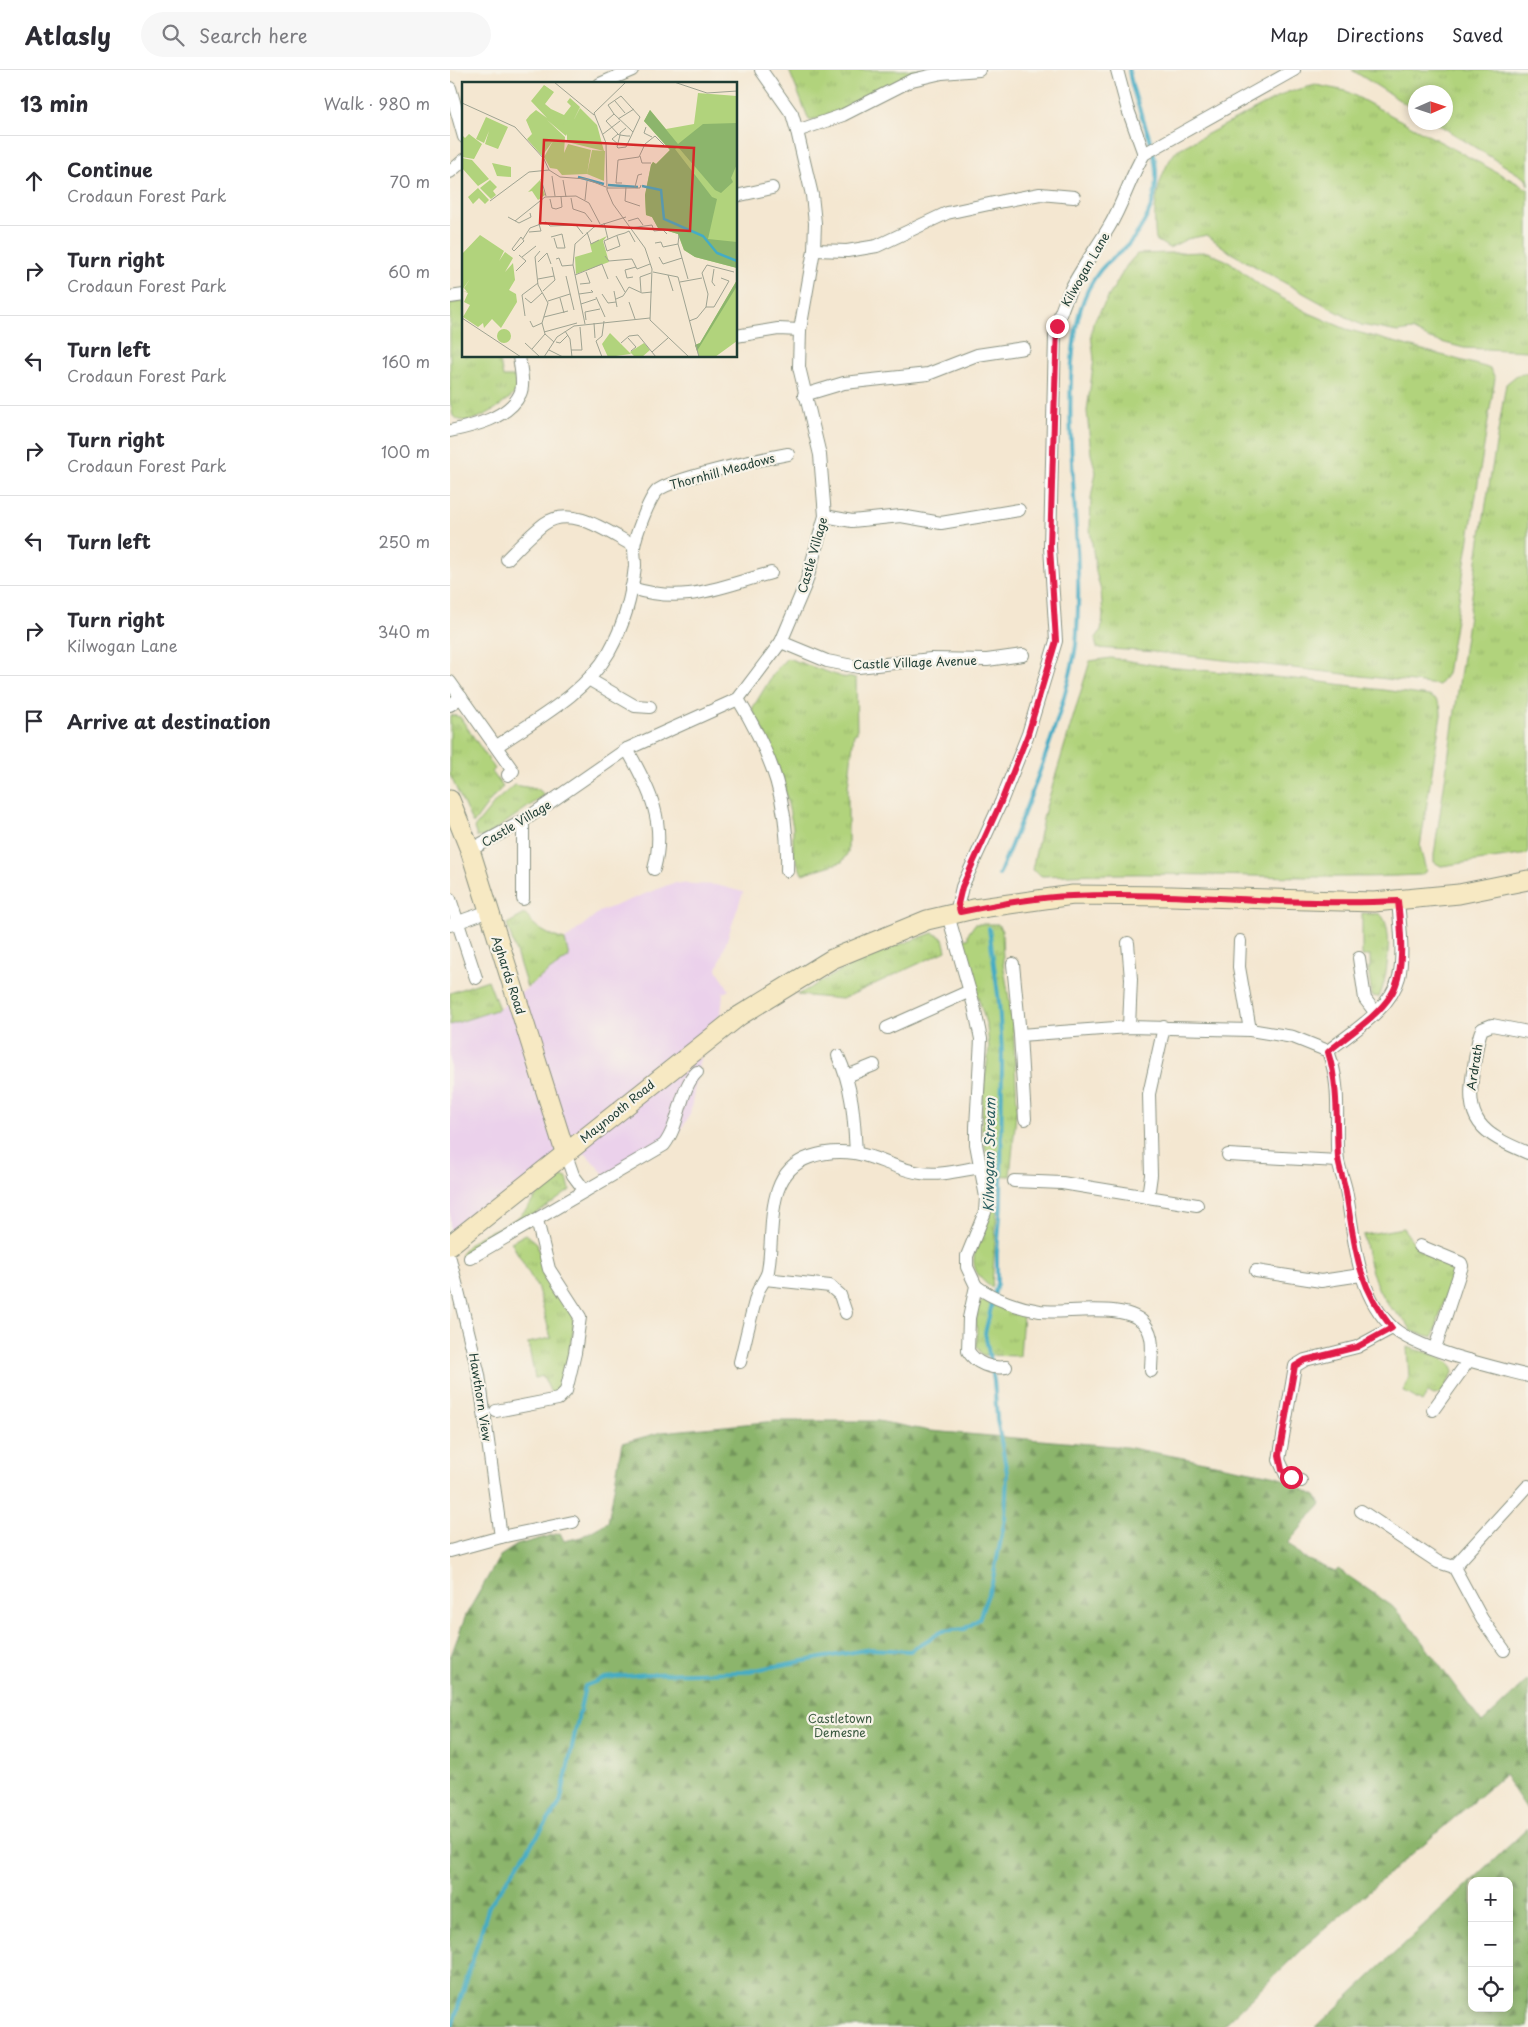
<!DOCTYPE html>
<html lang="en">
<head>
<meta charset="utf-8">
<style>
  body { margin:0; font-family:"Playpen Sans",sans-serif; background:#f7f7f7; color:#2b2b33 }
  .controls { position:absolute; right:15px; bottom:15px; display:grid; overflow:hidden; border-radius:10px; box-shadow:0 2px 8px #0003 }
  .controls button { width:45px; height:45px; display:grid; place-items:center; padding:0; border:0; border-bottom:1px solid #e1e1e2; background:#fff; color:#2b2b33; font:25px sans-serif }
  .compass { position:absolute; left:958px; top:15px; width:45px; height:45px; border-radius:50%; background:#fff; box-shadow:0 2px 8px #0003; rotate:87deg }
  .stop { position:absolute; width:15px; height:15px; margin:-11px; border:4px solid #e11d48; border-radius:50%; background:#fff }
  .stop.end { background:#e11d48; border-color:#fff; box-shadow:0 1px 5px #0008 }
  .list { margin:0; padding:0; list-style:none }
  h2 { display:flex; justify-content:space-between; align-items:center; height:65px; margin:0; padding:0 20px; font-size:21px }
  h2 small { font-size:16px; font-weight:400; color:#7c7c81 }
  .list li { display:grid; grid-template-columns:32px 1fr auto; gap:15px; align-items:center; box-sizing:border-box; height:90px; padding:0 20px; border-top:1px solid #e1e1e2 }
  .list b { display:block; font-size:19px; white-space:nowrap }
  .list p { margin:0; font-size:16px; white-space:nowrap; color:#7c7c81 }
  .list em { font-size:16px; font-style:normal; color:#7c7c81 }
  .icon { flex:none; width:28px; height:28px; fill:none; stroke:currentColor; stroke-width:2; stroke-linecap:round; stroke-linejoin:round }
  .map { position:relative; flex:none; width:1078px; height:1957px; overflow:hidden }
  header { display:flex; align-items:center; gap:30px; box-sizing:border-box; height:70px; padding:0 25px; background:#fff; border-bottom:1px solid #e1e1e2 }
  header strong { font-size:24px }
  nav { display:flex; gap:28px; margin-inline-start:auto; font-size:18px }
  .search { width:350px; height:45px; background:#f7f7f7; display:flex; align-items:center; gap:12px; box-sizing:border-box; padding:0 18px; border-radius:28px; color:#7c7c81; font-size:19px }
  main { display:flex }
  aside { flex:1; background:#fff }
  .map>svg:first-child { display:block }
  .built { fill:#ebd1eb }
  .grass { fill:url(#grass-tufts); stroke:#688858 }
  .forest { fill:url(#forest-firs); stroke:#567950; fill-rule:evenodd }
  .lines { fill:none; stroke-linecap:round; stroke-linejoin:round }
  .stream { stroke:#45acc4; stroke-width:4 }
  .street-casing { stroke:#8a9282; stroke-width:14 }
  .secondary-casing { stroke:#8a9282; stroke-width:21 }
  .street { stroke:#fff; stroke-width:12 }
  .secondary { stroke:#f7e9c3; stroke-width:19 }
  .route { stroke:#e11d48; stroke-width:6 }
  .labels { text-anchor:middle; dominant-baseline:central; stroke-width:4.5; stroke-linejoin:round; paint-order:stroke }
  .street-label { font-size:12px; fill:#1f3d34; stroke:#f7f3e8 }
  .park-label { font-size:12px; fill:#3c5b42; stroke:#f7f3e8 }
  .water-label { font-size:14px; font-style:italic; fill:#2a5e5f; stroke:#f7f3e8 }
  .inset-river { fill:none; stroke:#45acc4; stroke-width:2.5 }
  .inset-road { fill:none; stroke:#9fa392; stroke-width:1 }
  .view { fill:#d62828; fill-opacity:0.15; stroke:#d62828; stroke-width:2.5 }
  .inset-edge { fill:none; stroke:#1f3d34; stroke-width:2.5 }
</style>
</head>
<body>
<header>
<strong>Atlasly</strong>
<div class="search"><svg class="icon" aria-label="search" viewBox="0 0 24 24"><circle cx="10" cy="10" r="6"/><path d="M15 15l6 6"/></svg>Search here</div>
<nav><a>Map</a><a>Directions</a><a>Saved</a></nav>
</header>
<main>
<aside>
<h2>13 min<small>Walk · 980 m</small></h2>
<ul class="list">
<li><svg class="icon" aria-label="ahead" viewBox="0 0 24 24"><path d="M12 20V5M6 11l6-6 6 6"/></svg><div><b>Continue</b><p>Crodaun Forest Park</p></div><em>70 m</em></li>
<li><svg class="icon" aria-label="right" viewBox="0 0 24 24"><path d="M7 20v-9h11M14 6l5 5-5 5"/></svg><div><b>Turn right</b><p>Crodaun Forest Park</p></div><em>60 m</em></li>
<li><svg class="icon" aria-label="left" viewBox="0 0 24 24"><path d="M17 20v-9H6M10 6l-5 5 5 5"/></svg><div><b>Turn left</b><p>Crodaun Forest Park</p></div><em>160 m</em></li>
<li><svg class="icon" aria-label="right" viewBox="0 0 24 24"><path d="M7 20v-9h11M14 6l5 5-5 5"/></svg><div><b>Turn right</b><p>Crodaun Forest Park</p></div><em>100 m</em></li>
<li><svg class="icon" aria-label="left" viewBox="0 0 24 24"><path d="M17 20v-9H6M10 6l-5 5 5 5"/></svg><div><b>Turn left</b></div><em>250 m</em></li>
<li><svg class="icon" aria-label="right" viewBox="0 0 24 24"><path d="M7 20v-9h11M14 6l5 5-5 5"/></svg><div><b>Turn right</b><p>Kilwogan Lane</p></div><em>340 m</em></li>
<li><svg class="icon" aria-label="arrive" viewBox="0 0 24 24"><path d="M6 21V4h12l-3 4 3 4H6"/></svg><div><b>Arrive at destination</b></div></li>
</ul>
</aside>
<div class="map">
<svg width="1078" height="1957" viewBox="0 0 1078 1957">
  <defs>
    <pattern id="grass-tufts" width="24" height="20" patternUnits="userSpaceOnUse" patternTransform="scale(1.25)"><rect width="24" height="20" fill="#b1d37c"/><path d="M3 7l-1-3M5 7V3M7 7l1-3M15 17l-1-3M17 17v-4M19 17l1-3" fill="none" stroke="#98b66c"/></pattern>
    <pattern id="forest-firs" width="22" height="20" patternUnits="userSpaceOnUse" patternTransform="scale(1.25)"><rect width="22" height="20" fill="#8cb56c"/><path d="M5 1l3.5 6h-7zM16 11l3.5 6h-7z" fill="#72945a"/></pattern>
  </defs>
  <rect width="100%" height="100%" fill="#f7f3e8"/>
  <filter id="ink" filterUnits="userSpaceOnUse"><feTurbulence type="fractalNoise" baseFrequency=".02" numOctaves="2"/><feDisplacementMap in="SourceGraphic" scale="10" xChannelSelector="R" yChannelSelector="G"/><feConvolveMatrix kernelMatrix="1 2 1 2 8 2 1 2 1" color-interpolation-filters="sRGB"/></filter>
  <filter id="wash" filterUnits="userSpaceOnUse"><feTurbulence type="fractalNoise" baseFrequency=".0096" numOctaves="4" result="noise"/><feDisplacementMap in="SourceGraphic" scale="20" xChannelSelector="R" yChannelSelector="G"/><feGaussianBlur stdDeviation="1.12" result="paint"/><feColorMatrix in="noise" values="0 0 0 0 0 0 0 0 0 0 0 0 0 0 0 0 0 1.4 0 .05"/><feComposite in="paint" operator="in"/></filter>
  <g filter="url(#wash)">
    <rect width="100%" height="100%" fill="#f4e7d1"/>
    <!-- built -->
    <polygon class="built" points="223,813 266,815 293,822 267,899 279,920 273,923 271,944 255,960 240,1044 230,1062 155,1105 135,1083 83,1110 0,1175 0,955 49,939 119,887 115,870 149,842"/>
    <!-- grass -->
    <g class="grass">
      <polygon points="339,0 485,0 376,47 359,50"/>
      <polygon points="902,0 1078,0 1078,115 1076,109 986,53 996,52 996,22 966,22 965,40"/>
      <path d="M866 15 896 21 1078 119V281L1014 278 980 269 962 260 948 262 911 255 781 183 757 165 737 169 719 178 706 170C702 140 707 104 727 80L838 22Z"/>
      <polygon points="757,182 780,192 812,217 859,243 896,259 1035,297 1040,299 1045,308 997,604 989,615 705,582 647,578 645,569 651,561 653,546 651,521 646,502 640,459 641,428 646,402 641,384 637,341 644,289 641,265 643,253 677,195 687,184"/>
      <path d="M14 230V286H54L49 287 53 307H67V321C56 333 18 362 3 346L0 331V233Z"/>
      <polygon points="1078,303 1078,784 991,796 984,792 984,785 1030,470 1056,314 1067,305"/>
      <polygon points="337,588 392,607 406,608 407,663 404,664 398,717 398,783 392,792 352,804 343,782 343,757 333,711 320,673 302,639 325,601"/>
      <path d="M661 588 717 597 856 610 979 626C990 631 991 634 991 645L970 777 976 801 971 805C845 812 719 799 592 806L582 800 594 744 640 591Z"/>
      <polygon points="3,645 10,647 45,699 42,702 53,717 43,727 23,754 0,705 0,646"/>
      <polygon points="64,715 88,719 95,725 35,767 27,767 24,758 46,731"/>
      <path d="M912 843 930 844C945 856 937 911 929 927L922 926 918 898H920V886H912Z"/>
      <path d="M75 844C86 859 97 865 115 870L119 887 77 917 57 854Z"/>
      <polygon points="525,854 548,854 552,861 553,892 563,953 567,1035 560,1106 540,1105 532,1059 532,1030 539,979 537,957 511,869 518,869 518,864"/>
      <polygon points="483,863 493,868 496,881 392,929 347,925 419,885"/>
      <polygon points="38,910 49,939 0,955 0,923"/>
      <path d="M113 1107 117 1108 120 1120 105 1131 14 1189 11 1185C21 1164 50 1160 67 1148 83 1136 92 1110 113 1107Z"/>
      <path d="M542 1136 547 1139 542 1218C505 1192 535 1171 542 1136Z"/>
      <path d="M953 1158 969 1180 1003 1194 1005 1197 983 1267 961 1261C958 1249 946 1245 938 1235 923 1215 918 1189 913 1165Z"/>
      <polygon points="76,1164 87,1173 92,1195 107,1224 123,1244 124,1258 112,1314 107,1322 101,1323 93,1306 85,1308 78,1273 101,1268 88,1219 61,1172"/>
      <polygon points="534,1230 573,1244 570,1286 532,1285 527,1277 526,1237"/>
      <path d="M957 1277C970 1281 1001 1286 1004 1301L992 1323 984 1325 978 1322 972 1332 953 1321 959 1307Z"/>
    </g>
    <!-- forest -->
    <g class="forest">
      <polygon points="326,1351 428,1351 480,1361 676,1377 827,1406 866,1426 871,1434 838,1473 854,1488 885,1502 888,1499 942,1536 962,1558 1032,1653 1078,1610 1078,1741 1054,1705 856,1875 772,1957 0,1957 0,1588 16,1545 50,1486 67,1475 110,1463 114,1471 131,1467 158,1452 172,1373 212,1362"/>
      <path d="M1078 1758V1957H866ZM1022 1811H1059V1938H1022Z"/>
    </g>
    <g class="lines">
      <!-- stream -->
      <g class="stream">
        <path d="M549 805C571 751 593 697 610 641 616 619 623 597 626 575 635 477 613 379 623 281 626 253 631 225 649 202 656 192 668 185 677 176 693 158 705 135 706 111 708 72 684 38 679 0"/>
        <polyline points="2,1957 39,1836 110,1733 135,1616 155,1608 197,1604 293,1602 420,1579 460,1581 492,1561 515,1559 529,1549 542,1513 555,1449 557,1403 547,1349 544,1311 535,1263 547,1213 547,1183 551,1133 552,982 549,932 539,858"/>
      </g>
    </g>
  </g>
  <g filter="url(#ink)">
    <g class="lines">
      <defs>
        <g id="street">
          <polyline points="667,0 677,37 694,84"/>
          <polyline points="150,14 182,0"/>
          <polyline points="0,18 14,67"/>
          <polyline points="347,61 393,45 462,10 492,3 529,0"/>
          <polyline points="0,102 14,90"/>
          <polyline points="286,126 322,118"/>
          <polyline points="364,180 397,181 427,176 497,143 553,131 590,124 624,127"/>
          <polyline points="0,227 14,225"/>
          <polyline points="286,266 328,259 350,260"/>
          <polyline points="354,325 394,313 478,304 527,285 574,278"/>
          <path d="M0 361C23 356 59 348 70 324 75 314 70 297 69 286"/>
          <polyline points="375,446 402,451 451,446 491,453 569,440"/>
          <path d="M57 489C69 477 81 464 94 454 122 434 159 463 184 476"/>
          <path d="M181 518C236 535 268 517 321 503"/>
          <polyline points="331,572 377,591 408,597 481,589 537,590 573,585"/>
          <polyline points="140,610 185,636 200,637"/>
          <polyline points="0,612 63,701 58,705"/>
          <path d="M288 629C323 687 339 732 337 801"/>
          <polyline points="0,635 11,627"/>
          <path d="M47 676C86 649 135 624 159 582 173 557 182 525 185 496 185 490 184 483 184 477 185 466 199 429 207 421 219 409 316 388 338 384"/>
          <path d="M177 679C199 718 217 752 204 799"/>
          <polyline points="73,751 73,829"/>
          <polyline points="20,780 73,751 177,679 288,629 331,572 356,513 375,446 370,385 349,297 350,260 364,180 365,153 362,125 347,61 342,44 311,0"/>
          <polyline points="0,829 26,908"/>
          <path d="M510 842 508 834 512 817 551 732 578 664 606 571 600 477 605 266C612 222 637 194 659 157 673 134 680 107 694 84L844 0"/>
          <path d="M498 845 524 936 531 969 526 1057V1074L536 1127 535 1142 517 1186V1197L526 1216 519 1248 518 1281C526 1294 541 1299 556 1297"/>
          <polyline points="0,855 39,841"/>
          <polyline points="790,871 789,897 800,960"/>
          <polyline points="678,873 681,909 679,957"/>
          <polyline points="909,888 915,929 925,942"/>
          <polyline points="563,894 570,965"/>
          <polyline points="437,958 520,921"/>
          <path d="M1078 962 1042 955 1032 959C1027 969 1026 984 1024 996 1014 1051 1030 1063 1078 1083"/>
          <path d="M878 981C902 962 941 939 949 907 954 886 950 853 948 831"/>
          <path d="M388 986C403 1018 404 1049 406 1083"/>
          <polyline points="397,1006 424,995"/>
          <path d="M575 1049 570 965 679 957 800 960 843 967 878 981C882 992 885 1003 886 1015 889 1040 885 1066 888 1091 890 1101 894 1110 896 1120 905 1166 905 1223 943 1258 968 1280 1044 1297 1078 1306"/>
          <polyline points="115,1082 123,1105 135,1121"/>
          <polyline points="778,1085 888,1091"/>
          <polyline points="564,1111 612,1113 747,1135"/>
          <polyline points="698,1127 701,1105 699,1024 714,957"/>
          <polyline points="970,1176 1011,1193 1012,1196 985,1278"/>
          <path d="M20 1188 214 1075C231 1053 229 1019 247 1002"/>
          <polyline points="0,1189 29,1305 51,1467 0,1481"/>
          <polyline points="806,1201 871,1211 911,1205"/>
          <polyline points="315,1209 380,1216 390,1225 396,1243"/>
          <path d="M526 1216C543 1229 569 1238 590 1241 617 1244 680 1231 696 1256 705 1268 701 1286 701 1301"/>
          <path d="M290 1292C296 1268 301 1244 308 1221 311 1214 316 1209 318 1201 325 1162 313 1103 360 1087 374 1082 390 1081 405 1083 428 1087 448 1100 471 1103 491 1106 511 1100 531 1097"/>
          <polyline points="983,1340 1019,1290"/>
          <polyline points="46,1341 108,1329 116,1321 125,1283 130,1247 99,1199 87,1150"/>
          <polyline points="851,1411 836,1405 829,1390 845,1296 855,1290 907,1277 942,1258"/>
          <polyline points="911,1441 988,1492 1004,1497 1032,1549 1054,1580"/>
          <polyline points="51,1467 123,1452"/>
          <polyline points="1004,1497 1078,1416"/>
        </g>
        <g id="secondary">
          <polyline points="0,730 20,780 115,1082"/>
          <polyline points="0,1175 289,946 382,889 477,850 524,839 623,825 721,826 924,832 1009,824 1078,810"/>
        </g>
      </defs>
      <!-- street casing -->
      <use href="#street" class="street-casing"/>
      <!-- secondary casing -->
      <use href="#secondary" class="secondary-casing"/>
      <!-- street -->
      <use href="#street" class="street"/>
      <!-- secondary -->
      <use href="#secondary" class="secondary"/>
    </g>
  </g>
  <g class="lines" filter="url(#ink)">
    <!-- route -->
    <path class="route" d="M607 256 600 477 606 571 578 664 551 732 512 817 508 834 510 842C546 835 585 827 622 826 731 821 840 837 948 831 951 857 956 902 941 925 926 948 899 964 878 982 889 1017 886 1052 888 1088 889 1099 894 1110 896 1122 905 1176 906 1213 942 1258L907 1277 855 1290 845 1296 829 1385 832 1400 841 1407"/>
  </g>
  <g class="labels">
    <!-- street labels -->
    <g class="street-label">
      <text transform="translate(635 199) rotate(-60)">Kilwogan Lane</text>
      <text transform="translate(272 401) rotate(-15)">Thornhill Meadows</text>
      <text transform="translate(362 485) rotate(-74)">Castle Village</text>
      <text transform="translate(465 592) rotate(-2)">Castle Village Avenue</text>
      <text transform="translate(66 753) rotate(-31)">Castle Village</text>
      <text transform="translate(59 905) rotate(72)">Aghards Road</text>
      <text transform="translate(1024 997) rotate(-81)">Ardrath</text>
      <text transform="translate(167 1041) rotate(-39)">Maynooth Road</text>
      <text transform="translate(31 1327) rotate(81)">Hawthorn View</text>
    </g>
    <!-- park labels -->
    <g class="park-label">
      <text x="390" y="1648">Castletown<tspan x="390" dy="14">Demesne</tspan></text>
    </g>
    <!-- water labels -->
    <g class="water-label">
      <text transform="translate(539 1085) rotate(-89)">Kilwogan Stream</text>
    </g>
  </g>
  <!-- overview -->
  <g transform="translate(12 12)">
    <rect width="275" height="275" fill="#f4e7d1"/>
    <path d="M82 3 92 10 83 22 89 27 102 33 109 24 105 20 108 16 118 25 104 54 85 38 103 55 102 71 106 62 129 68 125 92 130 68 143 69 142 99 125 92 100 93 95 87 88 86 82 75 91 59 80 74 65 57 70 52 64 38 68 33 74 28 85 36 69 19ZM236 11 275 14V186L233 175 222 168 216 152 196 146 190 135 184 133 183 113 189 83 191 80 194 82 208 68 182 39 188 28 204 47 232 42ZM118 26 135 43 142 69 105 60V51ZM24 35 46 45 36 67 23 62 27 49 22 61 14 57ZM0 76 10 78 27 97 16 104 0 86ZM30 81 49 85V95L35 94ZM28 98 35 105 31 109 34 113 29 117 18 106ZM78 98 83 113 76 118 70 109 66 110ZM16 106 27 118 23 122 17 116 11 122 6 115ZM18 153 42 169 37 179 43 170 51 176 43 190 51 181 53 198 47 208 54 212 55 220 39 246 30 237 22 246 21 241 16 245 1 235 8 223 2 220 6 211 1 209 5 210 2 206 8 197 0 208V172ZM145 154 141 159 147 180 114 192 113 175 130 170 128 162ZM275 198V259L253 275H237L233 263 238 261ZM35 254a7 7 0 1 1 14 0a7 7 0 1 1-14 0ZM182 261 188 268 180 275H173L168 270Z" fill="#b1d37c"/>
    <path d="M188 28 216 62 241 42 275 41V82L269 96 271 100 259 111 253 108 216 65 213 67 250 115 255 117 246 157 275 160V186L233 175 222 168 216 152 196 146 190 135 184 133 183 113 189 83 191 80 194 82 208 68 182 39ZM275 198V204L235 269 233 263 238 261Z" fill="#8cb56c"/>
    <path d="M7 52 20 62 12 77 0 75V53L3 56Z" fill="#b1d37c"/>
    <path d="M83 4 91 10 79 25 71 18ZM91 38a6 6 0 1 1 12 0a6 6 0 1 1-12 0ZM148 251 169 272 146 275 140 262Z" fill="#b1d37c"/>
    <path class="inset-river" d="M116 95 142 102M146 103 176 105M180 104 199 108 202 137 241 154 255 171 275 179"/>
    <path class="inset-road" d="M92 0 132 33M164 0 132 31 144 61 145 108 151 122 183 166 190 187 188 238 227 275M212 0 245 11 275 9M153 19 163 31M0 21 53 45 82 77 87 88 98 95 124 97 144 105M152 32 171 50M156 37 172 27M184 45 182 51 190 55M164 46 158 51V53L155 65 156 66 164 65 178 35 159 14 146 23 152 32 144 39 156 52 157 53H158L165 54H168M141 52 158 39M156 62 150 57 156 52M178 74 180 81H189M90 94 93 114M79 97 84 114M101 98 104 115M160 101H154L156 78 177 75 183 62 193 54 202 63M164 105 163 119 178 124M173 105 176 93 180 92M145 106H178L179 103M109 116 111 127 123 131 130 140M88 117 90 126 94 127 100 125 99 115M123 118 125 99M28 119 67 90 87 88M46 135 57 141 69 135 68 131M53 139 83 115 114 114 127 121 138 142M166 139 176 136 181 143M142 141 146 157M168 146 190 143 192 149 201 148 205 152M67 150 79 149 77 142M125 150 129 162 137 158M155 154 158 164 145 169 142 159 151 155 156 153 163 151 167 149 173 160M59 155 62 159 52 169 50 167ZM89 155 100 152 103 166H95L92 156M61 157 68 146 84 140 88 144 114 143 121 152M193 161 199 160 201 165 216 162 217 153M216 162 226 197M78 169 73 175 76 203 86 221 80 241 83 252 92 260M143 174 147 179 170 177 175 187 188 182M60 175 74 164M197 175 201 182 220 176M94 177 97 176 100 184 111 183M76 180 85 171 89 182M245 183 272 190M252 187 250 200 253 204M54 189 64 179 57 173M191 190 216 195 237 275M113 193 140 182 146 197M206 193 211 209M104 194 112 228M154 194 163 210M171 195 165 196 163 188 174 185M76 197 92 194 90 185M218 200 240 196M118 202 128 201 124 190M81 209 93 198 92 194M152 209 155 225M179 210 178 195 189 191M117 212 131 210 129 208M140 212 146 221 154 220M134 215 143 235M63 216 69 221 80 211M98 216 102 231M154 217 161 214 167 205 180 211 190 210M86 219 108 212M167 220 173 237M119 222 134 217M244 225H252L267 199 259 196M63 234 60 213 76 201M82 235 106 229M0 236 59 275M124 238 123 230 138 227M68 239 71 245 80 241M227 239 235 236 244 225 246 212 240 191 245 183M132 241 133 256M123 242 111 183 113 162 132 145 164 135M103 249 108 257 110 275M82 250 115 241M166 256 174 265 169 269M94 260 98 261 106 253M63 261 78 275M159 261 167 254 176 253 194 275M70 267 83 252M87 268 101 275M109 268H120L118 245M190 270 206 256M82 275 95 255 112 244 188 236M140 275 134 259 140 254 142 239"/>
    <path class="view" d="M82 58 232 66 228 149 78 141Z"/>
    <rect width="275" height="275" class="inset-edge"/>
  </g>
</svg>
<div class="controls">
<button>+</button>
<button>−</button>
<button><svg class="icon" aria-label="locate" viewBox="0 0 24 24"><circle cx="12" cy="12" r="6"/><path d="M12 2v4M12 18v4M2 12h4M18 12h4"/></svg></button>
</div>
<svg class="compass" viewBox="-18 -18 36 36"><path d="M0-13l5 13h-10z" fill="#e53935"/><path d="M0 13l5-13h-10z" fill="#7c7c81"/></svg>
<div class="stop" style="left:841px;top:1407px"></div>
<div class="stop end" style="left:607px;top:256px"></div>
</div>
</main>
</body>
</html>
